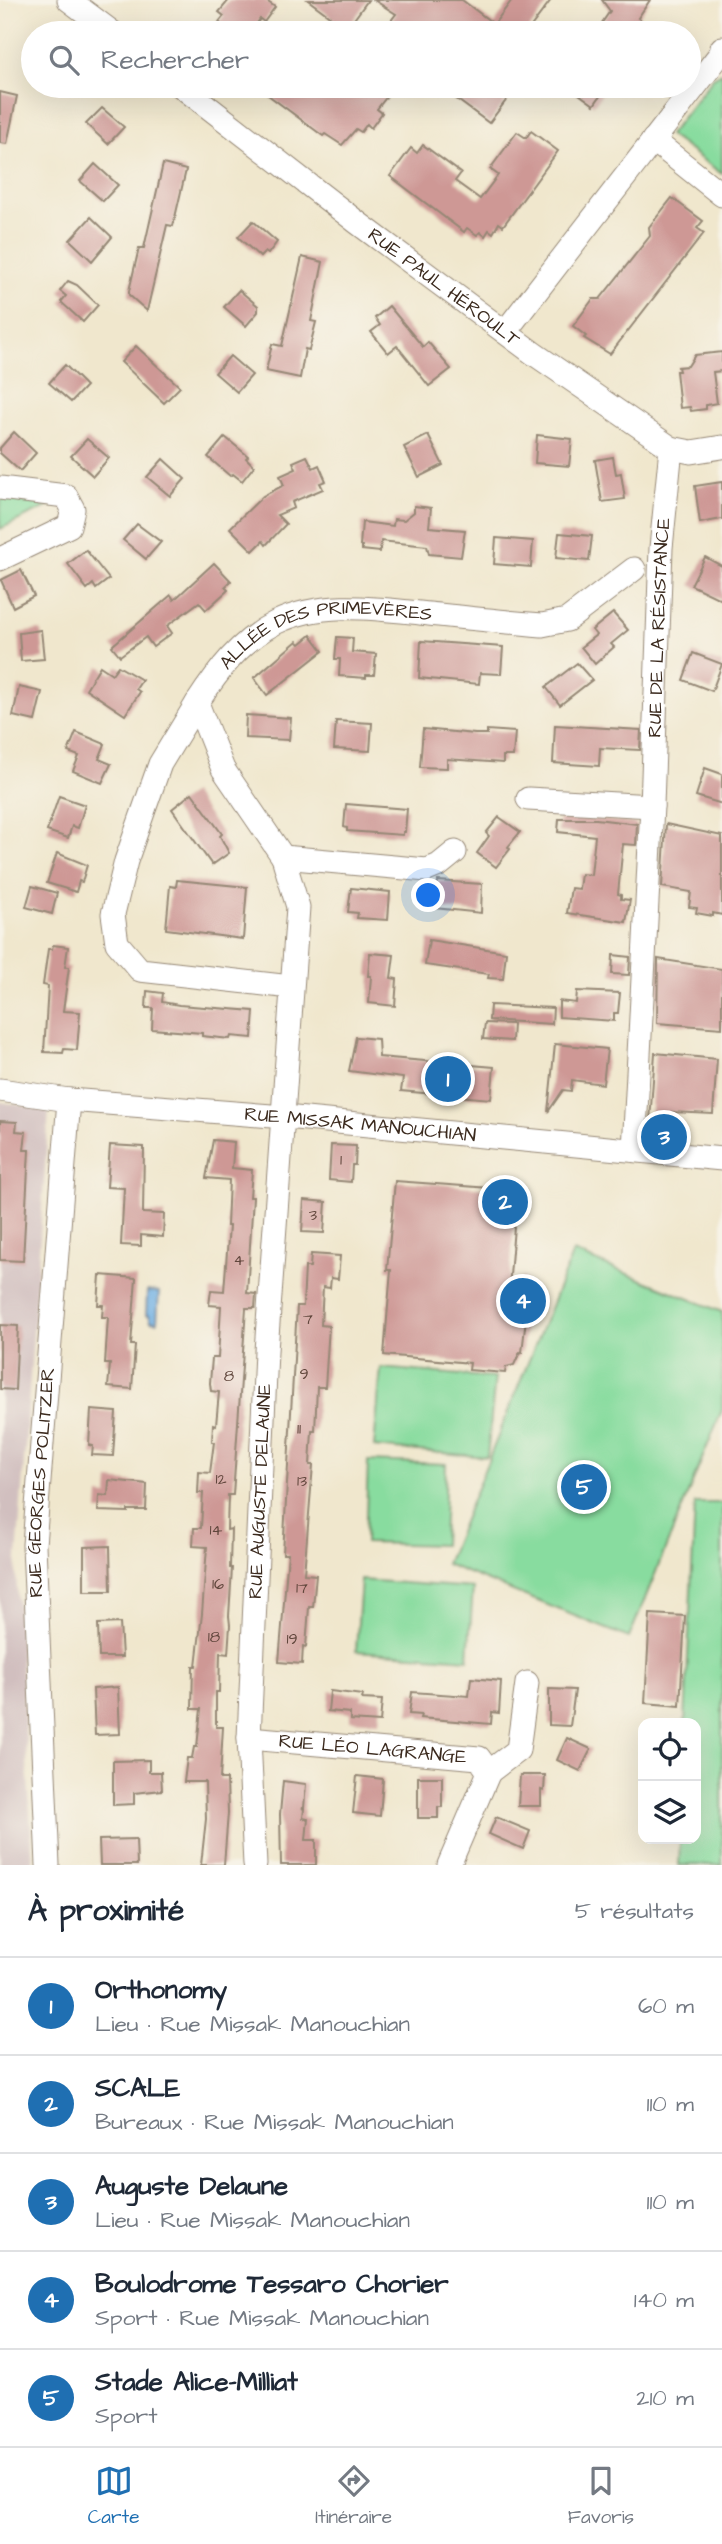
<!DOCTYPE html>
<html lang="fr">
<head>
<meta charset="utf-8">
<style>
  body { margin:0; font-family:"Architects Daughter",sans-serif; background:#f6f6f7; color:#1f2937 }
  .controls { position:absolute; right:21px; bottom:21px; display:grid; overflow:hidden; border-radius:14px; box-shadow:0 7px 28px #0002 }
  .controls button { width:63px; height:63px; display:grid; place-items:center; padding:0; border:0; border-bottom:2px solid #e0e1e3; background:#fff; color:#1f2937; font:35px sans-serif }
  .you { position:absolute; left:429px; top:896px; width:24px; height:24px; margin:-18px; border:5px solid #fff; border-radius:50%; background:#1a73e8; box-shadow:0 0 0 10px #1a73e833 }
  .badge { display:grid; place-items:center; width:46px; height:46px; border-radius:50%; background:#1f6fb2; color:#fff; font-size:23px; font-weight:700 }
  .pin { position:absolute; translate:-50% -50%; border:4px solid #fff; box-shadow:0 2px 7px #0006 }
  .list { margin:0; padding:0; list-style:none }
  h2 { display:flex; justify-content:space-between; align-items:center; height:91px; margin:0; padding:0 28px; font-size:30px }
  h2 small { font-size:23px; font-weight:400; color:#747a83 }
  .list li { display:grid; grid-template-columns:46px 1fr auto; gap:21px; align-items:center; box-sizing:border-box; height:98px; padding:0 28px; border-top:2px solid #e0e1e3 }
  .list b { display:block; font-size:26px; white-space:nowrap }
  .list p { margin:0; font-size:23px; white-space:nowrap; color:#747a83 }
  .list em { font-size:23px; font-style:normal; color:#747a83 }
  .icon { flex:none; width:38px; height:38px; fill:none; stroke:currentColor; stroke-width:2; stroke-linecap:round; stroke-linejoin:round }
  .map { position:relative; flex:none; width:722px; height:1865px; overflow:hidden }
  .search { position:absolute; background:#fff; box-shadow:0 7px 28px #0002; left:21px; right:21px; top:21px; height:77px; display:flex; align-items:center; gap:18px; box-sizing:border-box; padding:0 24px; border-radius:38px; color:#747a83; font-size:26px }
  .sheet { height:581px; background:#fff }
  nav { display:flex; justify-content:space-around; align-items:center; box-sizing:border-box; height:98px; border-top:2px solid #e0e1e3; background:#fff; font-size:19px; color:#747a83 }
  nav a { display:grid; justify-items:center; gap:4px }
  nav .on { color:#1f6fb2 }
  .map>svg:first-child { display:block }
  .industrial { fill:#d1bfbf }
  .green { fill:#88dc9f; stroke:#62835e; stroke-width:2 }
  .water { fill:#6fb0e4; stroke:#556d81; stroke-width:2 }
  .building { fill:#ce9895 }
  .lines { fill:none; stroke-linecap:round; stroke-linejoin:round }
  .minor-casing { stroke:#968876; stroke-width:25 }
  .minor { stroke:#fff; stroke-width:23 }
  .labels { text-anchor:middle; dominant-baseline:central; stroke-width:5; stroke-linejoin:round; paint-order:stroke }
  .number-label { font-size:16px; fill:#60463c }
  .street-label { font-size:19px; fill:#3b2a1e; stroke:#f7f3e8 }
</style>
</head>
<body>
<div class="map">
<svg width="722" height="1865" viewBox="0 0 722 1865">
  <rect width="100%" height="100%" fill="#f7f3e8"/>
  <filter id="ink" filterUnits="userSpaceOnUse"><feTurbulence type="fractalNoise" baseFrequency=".0143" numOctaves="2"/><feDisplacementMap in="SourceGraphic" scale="14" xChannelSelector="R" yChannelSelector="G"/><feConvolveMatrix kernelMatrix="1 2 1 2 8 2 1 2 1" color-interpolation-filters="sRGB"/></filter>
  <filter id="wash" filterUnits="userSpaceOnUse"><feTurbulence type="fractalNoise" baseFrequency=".00686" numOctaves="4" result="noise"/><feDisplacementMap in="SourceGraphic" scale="28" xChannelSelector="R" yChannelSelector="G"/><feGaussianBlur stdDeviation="1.57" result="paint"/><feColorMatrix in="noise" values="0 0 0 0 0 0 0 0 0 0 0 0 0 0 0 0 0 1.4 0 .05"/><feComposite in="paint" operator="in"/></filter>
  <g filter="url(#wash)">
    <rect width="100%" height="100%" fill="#f0e7cd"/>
    <!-- industrial -->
    <polygon class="industrial" points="0,1102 49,1110 16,1572 33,1865 0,1865"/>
    <!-- green -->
    <g class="green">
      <polygon points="722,73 722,174 669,135 713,78"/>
      <polygon points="1,498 49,506 0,529"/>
      <polygon points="573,1252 722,1312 722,1410 629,1638 446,1564"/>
      <polygon points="381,1368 495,1378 487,1457 374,1447"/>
      <polygon points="368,1461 446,1464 443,1545 365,1543"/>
      <polygon points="695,1503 722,1503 722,1865 679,1865 680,1839 696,1839 696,1723 685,1723"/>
      <polygon points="361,1580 473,1588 468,1659 356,1651"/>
    </g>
    <!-- water -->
    <polygon class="water" points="147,1291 159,1292 157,1322 151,1321 149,1315 146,1315"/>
    <g id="blocks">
      <!-- building -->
      <g class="building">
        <polygon points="229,0 265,0 275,7 264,22 260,19 250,33 214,33 221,24 219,22 224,16 219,12"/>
        <polygon points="308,0 368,0 347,29"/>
        <polygon points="374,0 462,0 494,24 512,0 551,0 526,33 395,33 386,27 396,14"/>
        <polygon points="602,0 650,0 638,18 642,21 634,33 595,33 610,11"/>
        <polygon points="256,86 395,86 377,109 382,113 371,128 367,124 361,132 356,129 342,145 325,134 323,136"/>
        <polygon points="458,86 517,86 489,123 451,95"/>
        <polygon points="568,86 607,86 594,105"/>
        <polygon points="0,92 17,96 7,144 0,143"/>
        <polygon points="102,108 124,127 108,144 86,124"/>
        <polygon points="531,131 558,151 503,226 499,223 493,233 489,230 485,236 480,232 477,235 467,228 464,232 390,176 411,148 417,153 423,145 461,173 455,181 480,199 498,175 490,169 517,132 526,138"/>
        <polygon points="95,164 118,185 103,201 80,181"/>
        <polygon points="163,164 186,170 173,226 167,225 147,311 129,295 129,291 139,248 144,248"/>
        <polygon points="672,198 703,221 697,228 704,233 610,354 584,338 586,336 573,326 593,299 600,299 650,236 649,227"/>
        <polygon points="91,217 112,237 92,261 70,240"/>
        <polygon points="253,221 277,242 268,254 265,252 260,257 238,237"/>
        <polygon points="302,257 323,262 311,321 316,322 309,350 305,349 300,378 266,371 272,344 282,346"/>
        <polygon points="68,281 77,285 98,305 83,322 61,302 66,296 60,291"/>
        <polygon points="239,290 258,306 258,312 246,326 224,307"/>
        <polygon points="389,306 423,347 428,342 451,369 429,386 397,346 388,353 371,332 380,325 375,318"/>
        <polygon points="136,346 180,387 164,403 121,362"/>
        <polygon points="722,352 722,371 713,372 717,403 706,405 706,409 691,411 690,407 680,408 676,371 679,371 678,367 688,366 695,355"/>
        <polygon points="230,356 252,375 237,392 215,373"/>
        <polygon points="65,365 86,386 71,402 49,383"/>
        <polygon points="14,432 36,453 20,471 0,453 0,448"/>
        <polygon points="428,435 443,465 419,477 404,447"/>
        <polygon points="537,435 572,439 569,466 535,463"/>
        <polygon points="225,437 248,456 246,458 254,466 242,481 233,474 230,476 208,457"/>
        <polygon points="87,439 109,458 93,476 71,456"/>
        <polygon points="307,456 313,468 319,465 326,481 320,483 323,489 292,502 294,508 277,515 286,524 266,545 263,541 253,551 230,528 263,496 284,485 280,476 296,469 293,462"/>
        <polygon points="613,457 616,474 621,473 625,499 602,502 595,460"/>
        <polygon points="163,459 185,479 170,496 147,477"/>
        <polygon points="722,482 722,519 700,523 695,486"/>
        <polygon points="414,506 431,508 429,527 465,530 461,557 429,554 427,546 381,541 380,552 362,550 362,546 360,546 362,522 393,526 394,519 404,520 414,512"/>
        <polygon points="137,524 161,542 146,559 123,540"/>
        <polygon points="559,533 592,536 589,561 556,558"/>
        <polygon points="496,538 533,541 531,567 494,564"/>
        <polygon points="86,550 109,579 96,589 93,584 87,589 68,564"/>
        <polygon points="705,557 722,566 722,600 691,585"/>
        <polygon points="214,563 231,581 225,587 228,590 206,610 199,602 167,626 172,633 153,647 146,637 120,656 112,646 171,595 174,600"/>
        <polygon points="21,570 34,596 13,607 1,580"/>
        <polygon points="613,613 628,630 611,644 614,647 595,664 581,647 596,635 592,630"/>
        <polygon points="41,630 44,659 21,661 19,633"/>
        <polygon points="311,635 323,651 267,695 254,678 297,641 300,644"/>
        <polygon points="337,637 353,638 352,652 376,654 374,675 366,675 366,678 339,676 340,659 335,659"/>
        <polygon points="421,641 503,647 501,674 480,673 479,684 419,678"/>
        <polygon points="693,653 722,664 712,691 683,680"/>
        <polygon points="577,663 592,680 560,705 546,687"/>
        <polygon points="100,666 112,674 118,666 142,680 136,689 140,692 125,715 86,689"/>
        <polygon points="19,687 42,692 35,721 13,716"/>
        <polygon points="246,715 291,718 289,740 245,738"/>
        <polygon points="336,721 372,723 370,751 334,749"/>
        <polygon points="555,725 641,730 640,750 600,748 599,766 553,763"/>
        <polygon points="423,729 475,734 487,734 487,730 515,732 513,756 503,756 503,763 447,759 447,768 420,767"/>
        <polygon points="76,732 105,744 99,759 111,764 102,783 73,771 79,756 68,752"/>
        <polygon points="705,768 722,774 722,804 696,796"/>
        <polygon points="192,793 222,834 220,836 229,853 212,865 172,809"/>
        <polygon points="59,796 85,805 78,828 72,826 68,838 47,831"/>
        <polygon points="346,804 407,809 405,832 403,832 403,835 347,831 347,828 344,827"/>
        <polygon points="499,817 520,832 508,847 510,849 496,867 477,853 489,836 486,833"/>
        <polygon points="559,819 596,819 637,824 636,845 623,844 618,894 621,895 621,899 630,900 626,922 567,913 571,888 579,889 581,874 591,875 595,836 558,832"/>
        <polygon points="666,824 722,836 722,915 713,913 713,916 696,913 697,908 689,907 691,892 662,887"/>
        <polygon points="57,853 87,865 82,882 79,881 76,892 47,883"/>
        <polygon points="177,880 247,887 243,939 166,929 170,886 176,887"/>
        <polygon points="438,881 482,884 481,913 435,908"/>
        <polygon points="32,886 57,893 52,914 26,907"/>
        <polygon points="351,888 390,892 388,920 357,918 358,913 348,912"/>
        <polygon points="429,940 506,952 503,979 488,978 489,974 425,965"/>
        <polygon points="53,945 68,947 65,967 69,967 63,1011 80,1012 77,1050 64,1049 63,1053 44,1052 48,986 43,985 48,949 52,949"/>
        <polygon points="370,953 394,955 391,978 397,979 395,1006 369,1003 371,976 368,976"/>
        <polygon points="613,955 630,957 629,975 612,974"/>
        <polygon points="658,959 722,969 722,1028 657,1023"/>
        <polygon points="147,991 163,993 162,1002 179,1005 254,1011 252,1038 231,1036 230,1039 202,1036 202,1033 152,1029 153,1008 146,1008"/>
        <polygon points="577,991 620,993 618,1013 614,1013 614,1021 559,1017 559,1001 576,1003"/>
        <polygon points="490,1005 553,1008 552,1024 489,1020"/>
        <polygon points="485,1023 513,1024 512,1041 483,1039"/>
        <polygon points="356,1037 378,1039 379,1057 494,1067 491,1099 401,1091 403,1078 349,1071"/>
        <polygon points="555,1044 607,1049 603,1084 572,1080 571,1091 563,1090 548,1112"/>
        <polygon points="655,1053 717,1059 713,1114 672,1112 672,1122 650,1121"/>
        <polygon points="0,1121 17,1122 16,1131 26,1132 24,1150 29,1150 23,1261 0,1260"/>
        <polygon points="213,1140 234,1142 232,1168 252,1170 250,1197 253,1197 247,1293 256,1294 255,1308 246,1308 233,1495 228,1495 227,1530 231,1529 230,1568 232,1568 229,1616 230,1625 228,1654 220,1653 219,1692 216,1692 216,1727 223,1727 220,1779 227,1779 228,1813 224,1865 201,1865 206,1819 205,1782 184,1782 187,1758 192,1758 194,1747 197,1747 201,1709 192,1709 193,1666 196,1666 202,1614 207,1547 193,1546 194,1528 201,1528 203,1493 198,1493 199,1472 210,1473 214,1442 212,1442 213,1424 216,1425 219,1392 211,1391 210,1383 212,1358 218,1358 221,1306 209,1305 211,1290 224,1291 229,1226 227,1226 229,1180 206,1178"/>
        <polygon points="110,1145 144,1147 143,1213 164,1214 163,1237 141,1235 141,1246 121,1245 124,1188 107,1187"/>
        <polygon points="331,1145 356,1146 355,1165 352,1165 351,1182 329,1180"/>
        <polygon points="395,1181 517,1190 509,1288 523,1277 540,1299 541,1305 537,1313 526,1319 522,1352 520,1352 514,1365 506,1367 505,1373 469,1370 470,1363 384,1355 391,1270 387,1270"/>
        <polygon points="304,1200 326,1202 324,1233 302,1232"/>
        <polygon points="311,1254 340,1256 338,1279 331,1278 330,1288 323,1287 321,1325 329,1326 325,1387 317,1387 315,1431 312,1431 310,1465 313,1465 304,1574 316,1575 313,1607 309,1607 306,1647 303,1646 302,1664 279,1662 288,1554 283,1554 297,1306 303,1306 305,1267 310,1267"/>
        <polygon points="100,1275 136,1278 131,1345 135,1345 132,1389 108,1387 110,1364 105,1364 108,1317 102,1317 103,1305 98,1305"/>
        <polygon points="0,1325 18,1326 15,1390 0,1389"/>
        <polygon points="91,1410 116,1412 113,1456 92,1455 93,1446 89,1445"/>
        <polygon points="109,1480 147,1484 146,1510 128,1510 128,1512 98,1511 99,1495 108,1496"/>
        <polygon points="110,1546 111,1591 84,1591 84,1547"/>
        <polygon points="650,1614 685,1616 680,1706 645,1703"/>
        <polygon points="120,1623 122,1657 99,1657 98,1624"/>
        <polygon points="471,1678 501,1681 499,1713 492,1712 491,1724 420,1718 421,1715 409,1714 412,1692 469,1696"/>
        <polygon points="118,1687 120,1734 95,1735 93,1689"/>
        <polygon points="549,1689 575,1690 570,1726 549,1725"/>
        <polygon points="330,1691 363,1695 362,1699 382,1700 380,1722 350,1720 350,1713 328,1711"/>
        <polygon points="567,1738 591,1749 580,1771 557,1760"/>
        <polygon points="149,1760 149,1772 161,1772 162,1790 134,1793 134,1804 113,1805 113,1761"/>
        <polygon points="520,1775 545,1775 544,1791 541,1790 541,1806 518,1806"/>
        <polygon points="357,1776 383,1779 380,1816 353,1813"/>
        <polygon points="418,1777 442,1777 442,1807 438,1807 438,1818 418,1818"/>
        <polygon points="283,1781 306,1784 304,1808 302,1808 304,1809 303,1818 308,1819 306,1840 316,1840 316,1865 281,1865 280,1814"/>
        <polygon points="496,1817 530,1831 523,1849 489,1834"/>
        <polygon points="136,1839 137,1865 100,1865 99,1840"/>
      </g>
    </g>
  </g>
  <g filter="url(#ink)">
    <use href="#blocks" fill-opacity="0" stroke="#968876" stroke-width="2"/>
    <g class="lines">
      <defs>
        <g id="minor">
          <polyline points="69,0 113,33"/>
          <path id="s1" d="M181 86 358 223 533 353 671 448 691 452 722 447"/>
          <polyline points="653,140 722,195"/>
          <polyline points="505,332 721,53 722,48"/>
          <polyline points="0,488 66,496 73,509 69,526 0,559"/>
          <polyline points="197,703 160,764 126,861 113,914 117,943 140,970 291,987"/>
          <polyline points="528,799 652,806"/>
          <polyline points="283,857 427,870 439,865 455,852"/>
          <path id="s2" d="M0 1090 69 1100 285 1117 722 1159"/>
          <path id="s3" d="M634 1150 652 806 661 548 671 448"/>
          <path id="s4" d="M249 1738 479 1758 489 1772 449 1865"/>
          <polyline points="489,1772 518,1750 527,1683"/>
          <path id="s5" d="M48 1865 34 1545 69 1100"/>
          <path id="s6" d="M255 1865 249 1738 266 1351 298 907 283 857 223 769 197 703C218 671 240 641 275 623 323 599 379 609 429 614 467 618 504 622 542 625L567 620 634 569"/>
        </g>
      </defs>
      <!-- minor casing -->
      <use href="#minor" class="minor-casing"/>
      <!-- minor -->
      <use href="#minor" class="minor"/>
    </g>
  </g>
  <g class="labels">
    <!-- number labels -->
    <g class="number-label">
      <text x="341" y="1160">1</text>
      <text x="313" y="1215">3</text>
      <text x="239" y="1260">4</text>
      <text x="308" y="1319">7</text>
      <text x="304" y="1374">9</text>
      <text x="229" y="1376">8</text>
      <text x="299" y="1429">11</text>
      <text x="221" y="1479">12</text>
      <text x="302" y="1481">13</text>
      <text x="216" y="1530">14</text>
      <text x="218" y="1584">16</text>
      <text x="302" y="1588">17</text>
      <text x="214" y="1637">18</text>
      <text x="292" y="1639">19</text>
    </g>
    <!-- street labels -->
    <g class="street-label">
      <text stroke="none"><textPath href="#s1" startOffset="331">RUE PAUL HÉROULT</textPath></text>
      <text stroke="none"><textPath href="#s3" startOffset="523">RUE DE LA RÉSISTANCE</textPath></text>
      <text stroke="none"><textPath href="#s6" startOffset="1348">ALLÉE DES PRIMEVÈRES</textPath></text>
      <text stroke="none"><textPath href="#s2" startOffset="362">RUE MISSAK MANOUCHIAN</textPath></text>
      <text stroke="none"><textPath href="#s5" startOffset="383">RUE GEORGES POLITZER</textPath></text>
      <text stroke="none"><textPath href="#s6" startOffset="374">RUE AUGUSTE DELAUNE</textPath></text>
      <text stroke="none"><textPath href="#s4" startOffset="124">RUE LÉO LAGRANGE</textPath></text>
    </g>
  </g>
</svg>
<div class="controls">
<button><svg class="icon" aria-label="locate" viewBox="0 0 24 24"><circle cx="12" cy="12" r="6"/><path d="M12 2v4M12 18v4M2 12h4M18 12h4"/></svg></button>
<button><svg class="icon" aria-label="layers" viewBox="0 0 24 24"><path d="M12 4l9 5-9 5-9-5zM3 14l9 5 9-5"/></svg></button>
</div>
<div class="you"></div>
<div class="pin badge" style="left:448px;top:1079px">1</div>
<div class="pin badge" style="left:505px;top:1202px">2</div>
<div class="pin badge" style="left:664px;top:1137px">3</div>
<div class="pin badge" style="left:523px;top:1301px">4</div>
<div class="pin badge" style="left:584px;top:1487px">5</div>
<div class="search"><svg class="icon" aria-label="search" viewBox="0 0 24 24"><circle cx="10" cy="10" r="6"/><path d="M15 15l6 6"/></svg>Rechercher</div>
</div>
<section class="sheet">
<h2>À proximité<small>5 résultats</small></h2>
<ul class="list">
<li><span class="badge">1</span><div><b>Orthonomy</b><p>Lieu · Rue Missak Manouchian</p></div><em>60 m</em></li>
<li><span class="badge">2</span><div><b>SCALE</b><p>Bureaux · Rue Missak Manouchian</p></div><em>110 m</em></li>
<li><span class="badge">3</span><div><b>Auguste Delaune</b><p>Lieu · Rue Missak Manouchian</p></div><em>110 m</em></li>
<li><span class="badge">4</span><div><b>Boulodrome Tessaro Chorier</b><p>Sport · Rue Missak Manouchian</p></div><em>140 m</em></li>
<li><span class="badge">5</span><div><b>Stade Alice-Milliat</b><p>Sport</p></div><em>210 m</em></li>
</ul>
</section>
<nav>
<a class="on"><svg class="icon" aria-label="map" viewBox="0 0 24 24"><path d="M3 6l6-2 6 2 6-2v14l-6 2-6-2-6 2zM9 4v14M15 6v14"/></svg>Carte</a>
<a><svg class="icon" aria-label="directions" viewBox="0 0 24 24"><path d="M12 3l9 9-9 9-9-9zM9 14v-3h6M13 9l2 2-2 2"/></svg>Itinéraire</a>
<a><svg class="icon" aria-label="saved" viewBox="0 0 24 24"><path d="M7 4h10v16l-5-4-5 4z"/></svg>Favoris</a>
</nav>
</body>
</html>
